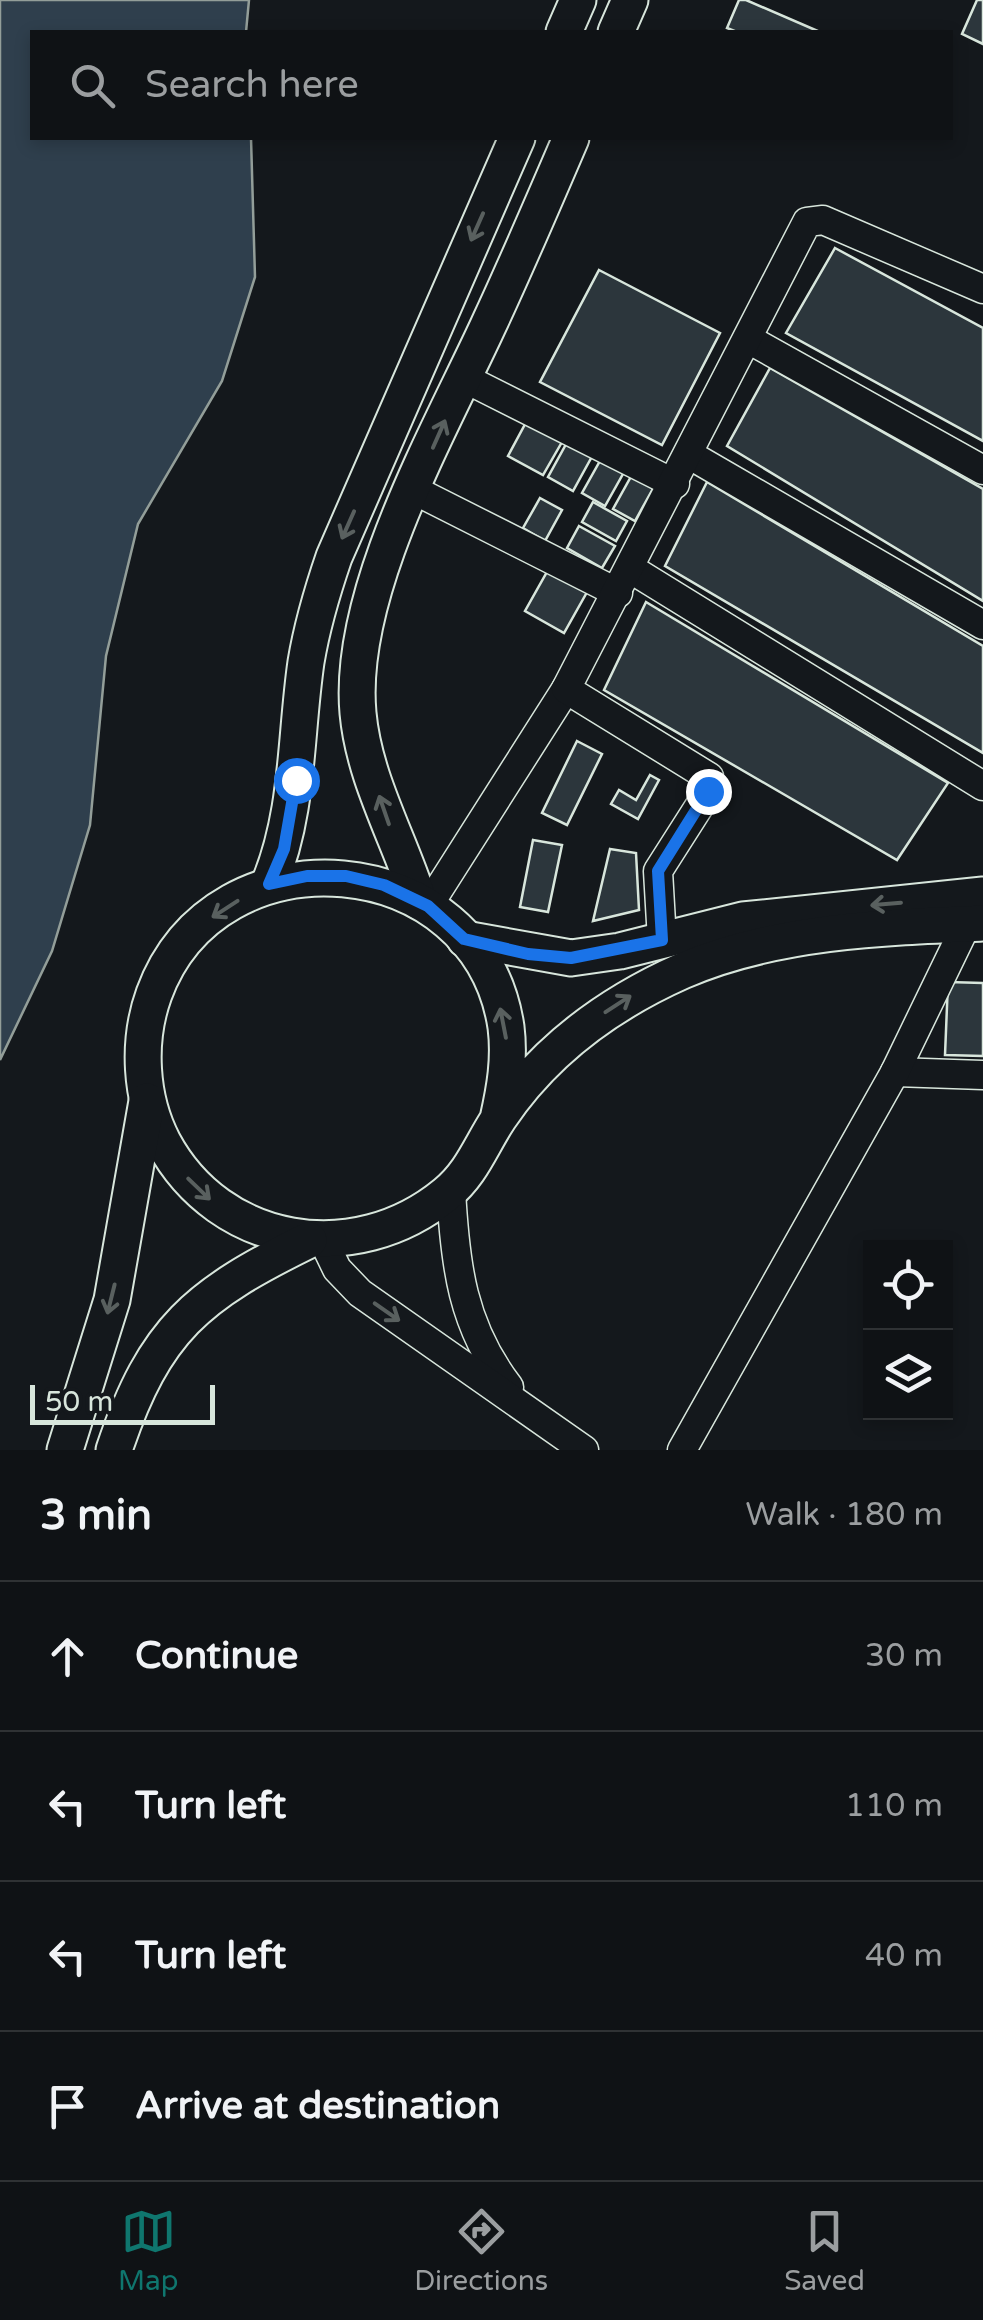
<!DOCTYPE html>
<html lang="en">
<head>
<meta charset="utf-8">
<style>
  body { margin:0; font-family:"Varela Round",sans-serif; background:#181b1e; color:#f1f3f6 }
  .controls { position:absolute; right:30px; bottom:30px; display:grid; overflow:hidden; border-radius:0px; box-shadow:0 5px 15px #0003 }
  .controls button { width:90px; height:90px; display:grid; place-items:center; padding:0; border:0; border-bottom:2px solid #2f3234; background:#0f1215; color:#f1f3f6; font:50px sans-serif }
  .scale { position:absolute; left:30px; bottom:25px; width:185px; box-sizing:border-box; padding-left:10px; border:5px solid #d8e6dc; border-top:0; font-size:28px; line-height:35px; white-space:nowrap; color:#d8e6dc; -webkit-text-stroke:8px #14181c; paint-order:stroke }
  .stop { position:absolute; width:30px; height:30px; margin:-22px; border:8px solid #1a73e8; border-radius:50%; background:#fff }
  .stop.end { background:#1a73e8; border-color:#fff; box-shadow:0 2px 10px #0008 }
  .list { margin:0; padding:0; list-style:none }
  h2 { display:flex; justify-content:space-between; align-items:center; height:130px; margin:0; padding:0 40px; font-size:42px }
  h2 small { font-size:32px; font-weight:400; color:#9b9ea0 }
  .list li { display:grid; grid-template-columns:65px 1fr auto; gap:30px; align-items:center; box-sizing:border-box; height:150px; padding:0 40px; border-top:2px solid #2f3234 }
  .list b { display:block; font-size:38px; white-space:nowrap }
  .list em { font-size:32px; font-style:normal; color:#9b9ea0 }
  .icon { flex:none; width:55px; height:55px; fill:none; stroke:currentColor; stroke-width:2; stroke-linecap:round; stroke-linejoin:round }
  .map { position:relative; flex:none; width:983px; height:1450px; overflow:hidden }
  .search { position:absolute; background:#0f1215; box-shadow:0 5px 15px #0003; left:30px; right:30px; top:30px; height:110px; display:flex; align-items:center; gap:25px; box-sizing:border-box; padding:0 35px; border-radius:0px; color:#9b9ea0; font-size:38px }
  .sheet { height:730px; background:#0f1215 }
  nav { display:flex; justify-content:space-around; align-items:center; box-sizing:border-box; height:140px; border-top:2px solid #2f3234; background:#0f1215; font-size:28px; color:#9b9ea0 }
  nav a { display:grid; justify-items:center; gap:5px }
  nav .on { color:#0f766e }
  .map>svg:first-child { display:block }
  .water { fill:#2f3f4d; stroke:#939e99; stroke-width:2.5 }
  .building { fill:#2c363c; stroke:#d8e6dc; stroke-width:2.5 }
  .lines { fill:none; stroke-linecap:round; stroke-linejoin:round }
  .minor-casing { stroke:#d8e6dc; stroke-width:31 }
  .major-casing { stroke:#d8e6dc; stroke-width:39 }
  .minor { stroke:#14181c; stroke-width:28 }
  .major { stroke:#14181c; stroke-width:35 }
  .oneway { stroke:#59605f }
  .route { stroke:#1a73e8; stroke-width:12 }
</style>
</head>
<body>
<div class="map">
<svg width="983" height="1450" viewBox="0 0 983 1450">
  <rect width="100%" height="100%" fill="#14181c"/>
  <!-- water -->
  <polygon class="water" points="0,0 249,0 246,32 32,32 32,138 251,138 255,277 222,381 138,524 106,656 90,825 52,951 0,1060"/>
  <!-- building -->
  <g class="building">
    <polygon points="739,0 746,0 820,32 737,32 727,28"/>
    <polygon points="977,0 983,0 983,44 962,34"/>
    <polygon points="835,248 983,328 983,441 786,333"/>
    <polygon points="599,270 720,333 662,445 540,382"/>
    <polygon points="770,368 983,489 983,601 727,446"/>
    <polygon points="530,415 566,435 543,475 508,456"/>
    <polygon points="570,437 595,451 573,491 548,477"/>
    <polygon points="605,452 628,465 605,506 582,493"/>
    <polygon points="633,473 655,485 635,521 613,509"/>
    <polygon points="707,482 983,646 983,753 665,566"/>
    <polygon points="540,498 562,510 545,541 523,528"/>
    <polygon points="593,502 627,521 616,541 582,522"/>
    <polygon points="579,526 615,546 602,568 567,548"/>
    <polygon points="552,563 591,585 564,633 525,611"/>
    <polygon points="646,602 948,783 897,860 604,690"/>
    <polygon points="577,741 602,754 567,825 542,813"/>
    <polygon points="650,775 659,780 638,819 611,804 619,790 636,800"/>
    <polygon points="533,840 562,845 548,912 520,907"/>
    <polygon points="610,849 636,853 639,910 593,921"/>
    <polygon points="948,982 983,983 983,1056 945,1055"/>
  </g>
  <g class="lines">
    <defs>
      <g id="minor">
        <polyline points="750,340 983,470"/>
        <polyline points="464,378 675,484"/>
        <polyline points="690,455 983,625"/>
        <polyline points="414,490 618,593"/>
        <polyline points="631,569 983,786"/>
        <polyline points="428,906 566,689"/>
        <polyline points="662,940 658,871 709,791 709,777 566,689 807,222 823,220 983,289"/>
        <polyline points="895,1072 983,1075"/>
        <path d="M451 1190C455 1265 462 1326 509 1387"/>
        <polyline points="323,1240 337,1269 360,1293 584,1450"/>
        <polyline points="682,1450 895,1072 973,911"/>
      </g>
      <g id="major">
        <polyline points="564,32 578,0"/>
        <polyline points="616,32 630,0"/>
        <path d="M269 884C299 812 295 738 306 662 312 626 322 592 334 557L517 138"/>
        <path d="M419 901C399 838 364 779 358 713 347 593 438 434 488 326 517 264 544 201 571 138"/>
        <polyline points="465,939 571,958 620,951 743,920 983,895"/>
        <path d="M498 1119C505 1088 510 1059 506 1027 479 846 216 824 154 994 137 1041 140 1098 163 1142 220 1248 355 1269 446 1194 472 1173 481 1145 499 1118 544 1051 610 1003 682 971 774 931 884 927 983 923"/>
        <polyline points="65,1450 112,1300 147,1101"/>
        <path d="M114 1450C155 1328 197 1295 309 1240"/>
      </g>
    </defs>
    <!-- minor casing -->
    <use href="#minor" class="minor-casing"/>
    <!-- major casing -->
    <use href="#major" class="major-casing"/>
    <!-- minor -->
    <use href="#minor" class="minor"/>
    <!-- major -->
    <use href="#major" class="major"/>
  </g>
  <!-- one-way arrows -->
  <defs><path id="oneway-shaft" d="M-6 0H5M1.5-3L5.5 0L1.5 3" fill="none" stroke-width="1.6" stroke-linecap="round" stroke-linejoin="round" transform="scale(2.5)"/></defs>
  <g class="oneway">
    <use href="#oneway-shaft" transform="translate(477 227) rotate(114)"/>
    <use href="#oneway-shaft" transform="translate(439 434) rotate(-66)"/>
    <use href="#oneway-shaft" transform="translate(348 525) rotate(114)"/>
    <use href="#oneway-shaft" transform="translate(384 810) rotate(-109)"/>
    <use href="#oneway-shaft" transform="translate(886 904) rotate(175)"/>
    <use href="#oneway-shaft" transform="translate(225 909) rotate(147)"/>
    <use href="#oneway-shaft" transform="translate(618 1004) rotate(-33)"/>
    <use href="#oneway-shaft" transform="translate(503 1023) rotate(-101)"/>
    <use href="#oneway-shaft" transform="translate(199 1189) rotate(44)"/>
    <use href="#oneway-shaft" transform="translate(111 1299) rotate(104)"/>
    <use href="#oneway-shaft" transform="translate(387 1312) rotate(35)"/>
  </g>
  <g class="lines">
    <!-- route -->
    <polyline class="route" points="296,780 284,849 269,884 307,876 346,876 384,885 428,906 464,939 528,954 571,958 662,940 658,871 708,791"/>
  </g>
</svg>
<div class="controls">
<button><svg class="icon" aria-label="locate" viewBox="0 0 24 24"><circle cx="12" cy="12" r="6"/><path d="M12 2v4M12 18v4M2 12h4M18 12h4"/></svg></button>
<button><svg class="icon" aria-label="layers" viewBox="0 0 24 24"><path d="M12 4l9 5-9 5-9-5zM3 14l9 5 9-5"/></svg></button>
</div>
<div class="scale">50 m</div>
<div class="stop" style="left:296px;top:780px"></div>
<div class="stop end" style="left:708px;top:791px"></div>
<div class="search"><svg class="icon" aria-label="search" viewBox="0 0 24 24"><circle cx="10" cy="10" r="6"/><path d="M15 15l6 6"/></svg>Search here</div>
</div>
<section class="sheet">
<h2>3 min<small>Walk · 180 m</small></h2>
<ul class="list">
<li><svg class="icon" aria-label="ahead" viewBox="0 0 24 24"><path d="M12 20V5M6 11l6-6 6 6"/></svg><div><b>Continue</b></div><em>30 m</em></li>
<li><svg class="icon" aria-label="left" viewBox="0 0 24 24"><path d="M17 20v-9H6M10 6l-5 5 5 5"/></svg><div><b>Turn left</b></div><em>110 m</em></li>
<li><svg class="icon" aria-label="left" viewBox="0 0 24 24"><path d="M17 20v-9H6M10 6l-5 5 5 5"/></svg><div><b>Turn left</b></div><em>40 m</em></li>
<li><svg class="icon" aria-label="arrive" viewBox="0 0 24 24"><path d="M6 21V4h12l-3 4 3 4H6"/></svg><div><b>Arrive at destination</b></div></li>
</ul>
</section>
<nav>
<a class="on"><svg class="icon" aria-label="map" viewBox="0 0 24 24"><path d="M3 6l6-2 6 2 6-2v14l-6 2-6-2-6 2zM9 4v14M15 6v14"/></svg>Map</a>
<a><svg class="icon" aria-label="directions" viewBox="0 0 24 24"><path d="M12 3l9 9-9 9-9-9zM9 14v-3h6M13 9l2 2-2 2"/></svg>Directions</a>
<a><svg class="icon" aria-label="saved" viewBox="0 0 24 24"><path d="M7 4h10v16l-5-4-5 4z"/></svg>Saved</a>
</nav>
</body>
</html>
